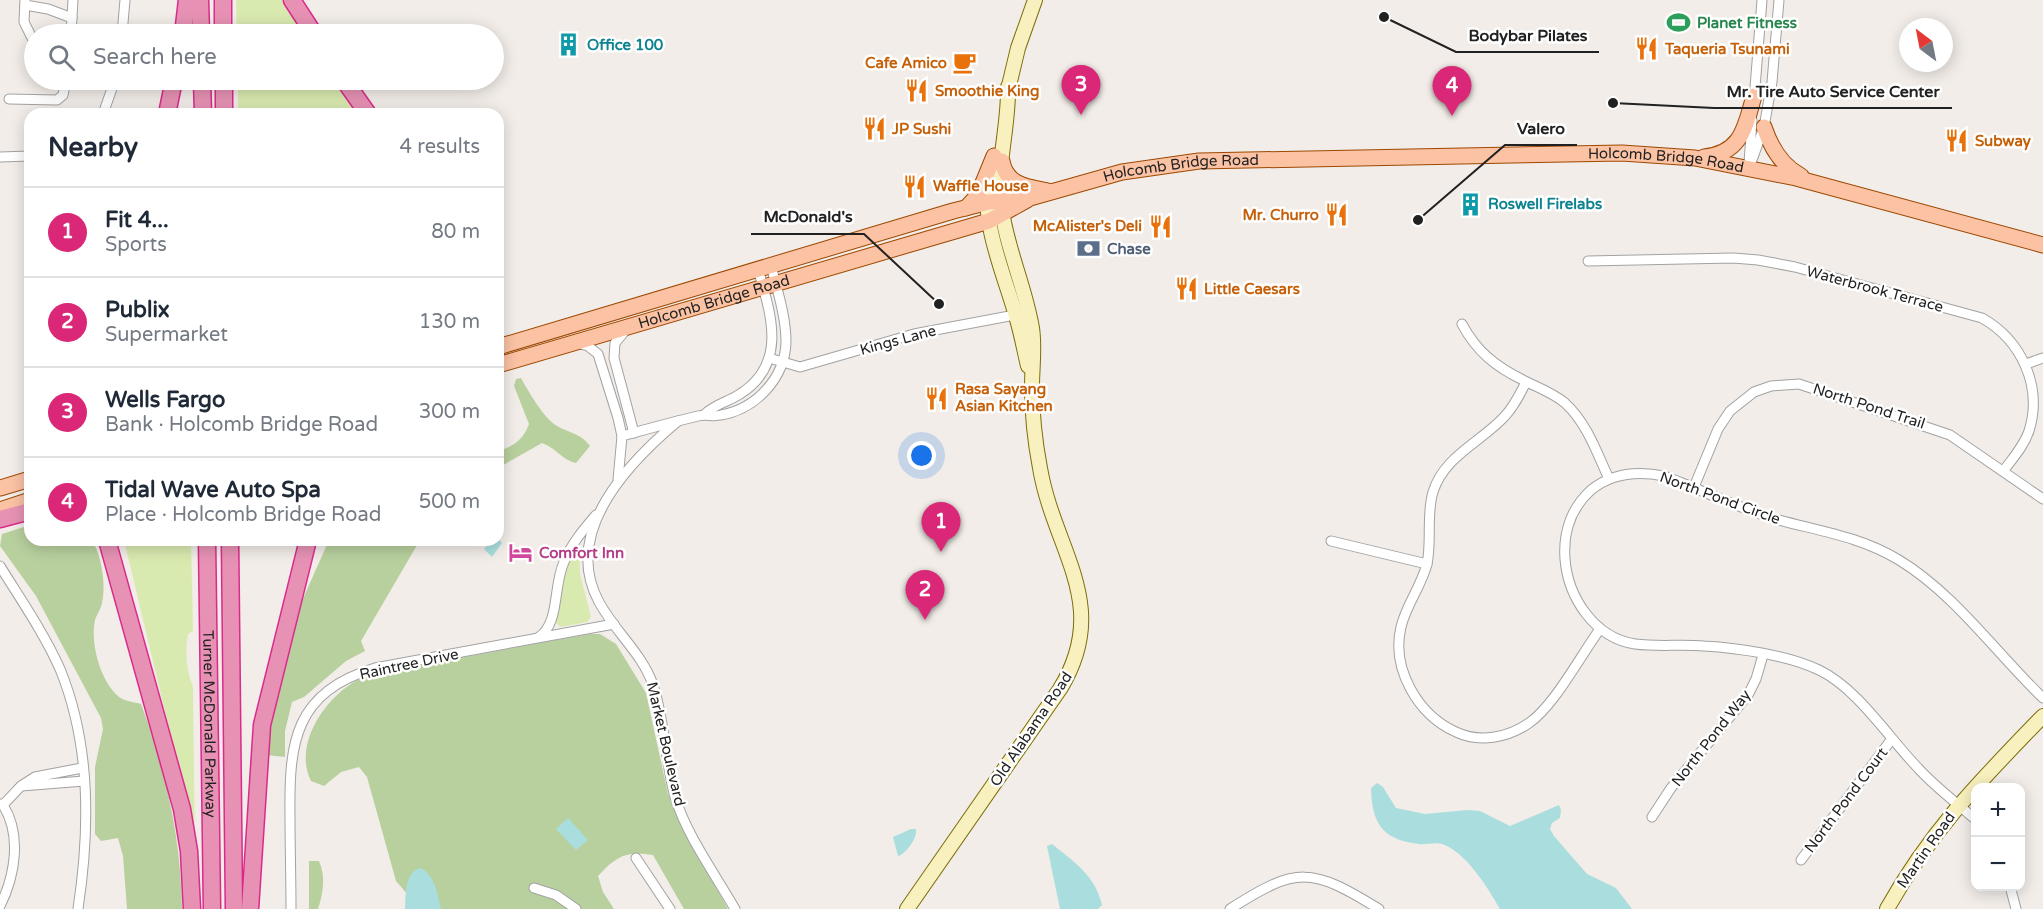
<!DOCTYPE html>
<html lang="en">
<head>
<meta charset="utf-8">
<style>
  body { margin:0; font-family:"Varela Round",sans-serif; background:#f2f2f3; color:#1f2937 }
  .controls { position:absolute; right:18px; bottom:18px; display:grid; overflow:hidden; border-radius:12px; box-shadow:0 3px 15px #0003 }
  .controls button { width:54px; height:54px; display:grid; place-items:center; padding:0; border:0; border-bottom:2px solid #e0e1e3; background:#fff; color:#1f2937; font:30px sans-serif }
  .compass { position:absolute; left:1899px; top:18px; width:54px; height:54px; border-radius:50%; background:#fff; box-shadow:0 3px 15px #0003; rotate:328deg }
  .you { position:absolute; left:922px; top:456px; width:21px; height:21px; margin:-15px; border:4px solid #fff; border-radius:50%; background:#1a73e8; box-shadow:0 0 0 9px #1a73e833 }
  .badge { display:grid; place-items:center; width:39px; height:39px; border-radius:50%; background:#db2777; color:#fff; font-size:20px; font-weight:700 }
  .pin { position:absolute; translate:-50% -50px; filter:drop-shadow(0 2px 3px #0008) }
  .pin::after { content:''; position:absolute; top:32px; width:21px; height:18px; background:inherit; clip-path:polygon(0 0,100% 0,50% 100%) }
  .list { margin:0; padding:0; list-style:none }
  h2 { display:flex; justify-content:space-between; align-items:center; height:78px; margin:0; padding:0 24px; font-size:26px }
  h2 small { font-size:20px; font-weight:400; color:#747a83 }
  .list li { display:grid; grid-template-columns:39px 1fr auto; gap:18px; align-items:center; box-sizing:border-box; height:90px; padding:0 24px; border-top:2px solid #e0e1e3 }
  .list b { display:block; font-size:22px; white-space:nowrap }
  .list p { margin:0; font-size:20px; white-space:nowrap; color:#747a83 }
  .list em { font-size:20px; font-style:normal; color:#747a83 }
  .icon { flex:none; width:33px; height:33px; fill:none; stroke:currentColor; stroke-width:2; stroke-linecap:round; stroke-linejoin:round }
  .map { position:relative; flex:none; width:2043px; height:909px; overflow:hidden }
  .search { position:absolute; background:#fff; box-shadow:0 3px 15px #0003; left:24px; top:24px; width:480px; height:66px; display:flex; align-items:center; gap:15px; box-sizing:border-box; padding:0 21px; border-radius:33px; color:#747a83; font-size:22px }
  .panel { position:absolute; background:#fff; box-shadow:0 3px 15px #0003; left:24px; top:108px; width:480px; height:438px; border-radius:18px }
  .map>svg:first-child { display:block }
  .grass { fill:#d9eab0 }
  .forest { fill:#b8d09e }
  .water { fill:#aadede }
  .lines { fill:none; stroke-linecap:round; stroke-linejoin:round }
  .street-casing { stroke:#a2a2a2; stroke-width:11 }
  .secondary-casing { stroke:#7b6e06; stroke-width:16 }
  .primary-casing { stroke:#9e4801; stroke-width:17 }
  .highway-casing { stroke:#da2b8d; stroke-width:19 }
  .street { stroke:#fff; stroke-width:9 }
  .secondary { stroke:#f9f0bf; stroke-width:14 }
  .primary { stroke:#fbc2a4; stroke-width:15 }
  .highway { stroke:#e792b4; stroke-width:16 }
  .labels { text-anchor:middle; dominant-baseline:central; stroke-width:5; stroke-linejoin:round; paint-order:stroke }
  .leisure-label { font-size:15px; font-weight:bold; fill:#27864d; stroke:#fff; text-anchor:start }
  .culture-label { font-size:15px; font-weight:bold; fill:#0d838f; stroke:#fff; text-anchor:start }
  .food-label { font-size:15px; font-weight:bold; fill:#c56008; stroke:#fff; text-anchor:start }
  .street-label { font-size:15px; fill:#212121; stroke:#fff }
  .service-label { font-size:15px; font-weight:bold; fill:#4e5e75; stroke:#fff; text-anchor:start }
  .hotel-label { font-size:15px; font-weight:bold; fill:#b23c85; stroke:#fff; text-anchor:start }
  .leader { fill:none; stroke:#212121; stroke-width:2 }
  .callout-dot { fill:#212121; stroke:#fff; stroke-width:2 }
  .callout-label { font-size:16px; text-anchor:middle; font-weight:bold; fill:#212121; stroke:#fff; stroke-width:5; stroke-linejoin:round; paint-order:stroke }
</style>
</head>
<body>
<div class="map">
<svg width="2043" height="909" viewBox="0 0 2043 909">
  <rect width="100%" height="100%" fill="#f2ede8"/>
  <!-- grass -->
  <g class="grass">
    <polygon points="236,0 287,0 309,34 237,34"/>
    <polygon points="238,80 340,80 363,114 238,114"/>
    <path d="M124 540H191L193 631 188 634C185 652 186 670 193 687L195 859 184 791Z"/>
    <path d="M576 545 579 548 580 574 591 617 587 622 561 627 556 623C553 594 564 571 576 545Z"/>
  </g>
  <!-- forest -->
  <g class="forest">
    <path d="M521 378C528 391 543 416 554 424 567 433 580 432 590 446L576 463C562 460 555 447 542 443L498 468V451C513 447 524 439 529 424L514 386 516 379Z"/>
    <path d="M30 525V540H92C102 557 106 584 102 603 101 609 97 614 95 620 90 643 100 681 119 697 124 701 134 702 141 704 166 770 181 839 182 909H127L123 856 118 838 101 841 95 834V767L103 729 101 718 36 596 0 546 2 534Z"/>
    <polygon points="329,540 420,540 361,641 365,651 346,661 304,697 292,702 285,731 285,757 266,755 273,697 294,619"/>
    <path d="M590 634H600L616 644 646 693 668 794 689 840 728 909H684L653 855C625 851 617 856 598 876L603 892 614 909H420L396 881 367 777 359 767 341 772 324 786 311 781C292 743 328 692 364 677 381 670 404 669 422 665 478 654 534 644 590 634Z"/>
    <path d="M309 861H319C326 877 323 893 318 909H309Z"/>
  </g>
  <!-- water -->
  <g class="water">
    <polygon points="498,539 502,543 492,557 484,549 493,540"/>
    <path d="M1377 783 1383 787 1396 808 1425 814 1467 810 1480 811 1510 826 1559 805 1561 810 1560 818 1552 823 1550 829 1554 836 1587 874 1616 888 1632 909H1500C1488 888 1466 852 1442 844 1435 842 1426 845 1419 844 1381 840 1372 822 1371 788Z"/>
    <polygon points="568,818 588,840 576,850 556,829"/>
    <path d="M911 829H916C918 837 906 854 898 856L893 837Z"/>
    <path d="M1052 844C1074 862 1095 875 1102 905L1098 909H1060L1047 846Z"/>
    <path d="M419 868C434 871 438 896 441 909H405C406 895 404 875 419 868Z"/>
  </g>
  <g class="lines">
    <defs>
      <g id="street">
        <polyline points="25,0 24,22 32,38"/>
        <polyline points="25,5 48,9 72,18"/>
        <polyline points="71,34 73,0"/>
        <polyline points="122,34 125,0"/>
        <polyline points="9,99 57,100 63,95 66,80"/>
        <polyline points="1754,100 1762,0"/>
        <polyline points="103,114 115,80"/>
        <polyline points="0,157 30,156"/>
        <polyline points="1749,163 1752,120"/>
        <polyline points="1749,168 1764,127 1772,82 1779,0"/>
        <path d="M1588 261 1733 258 1758 260 1795 267 1982 318C2021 340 2043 386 2029 431 2024 446 2013 458 2004 470"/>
        <path d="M1462 324C1477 352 1496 367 1525 381 1539 388 1553 393 1565 403 1587 423 1597 453 1609 479"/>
        <polyline points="625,331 615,343 614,358 634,433"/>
        <polyline points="577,343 588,346 598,354 618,418 622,436 618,480"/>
        <polyline points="769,358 800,367 914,334 1020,314"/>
        <polyline points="2026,364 2043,358"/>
        <path d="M1526 382C1520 394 1514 407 1504 417 1481 442 1444 456 1433 492 1426 515 1432 540 1427 564 1421 587 1406 605 1401 627 1391 669 1418 715 1456 732 1479 743 1508 738 1529 723 1554 706 1581 655 1600 629"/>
        <path d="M705 414C715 404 728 402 740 394 789 363 770 312 758 269"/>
        <path d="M678 421C629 462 561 532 599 602 615 632 642 653 653 685 665 721 665 761 675 797 687 836 715 874 735 909"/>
        <path d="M622 436C647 429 673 422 698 416 706 414 713 417 721 415 756 409 785 378 786 342 786 316 777 290 771 265"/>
        <polyline points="1694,487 1718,429 1730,411 1754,392 1771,386 1799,384 1950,435 2043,499"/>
        <polyline points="1331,541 1427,564"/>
        <path d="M0 566C21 600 44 633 60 669 91 745 90 829 78 909"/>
        <path d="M539 637C560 623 553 585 564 562 571 544 584 529 596 515"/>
        <polyline points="82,768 35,777 21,786 84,781"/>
        <polyline points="0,804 3,805 21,786"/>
        <polyline points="1652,817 1671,788 1748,695 1756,679 1763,655"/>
        <path d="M1976 820C1957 803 1935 787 1918 768 1888 737 1857 688 1819 670 1788 655 1738 648 1704 646 1681 644 1658 647 1635 644 1595 638 1568 598 1565 559 1563 533 1571 508 1591 490 1612 473 1639 471 1664 476 1702 490 1740 509 1779 520 1820 531 1861 537 1899 560 1955 594 1996 653 2043 698"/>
        <polyline points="636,858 670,909"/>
        <polyline points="1801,860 1891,740"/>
        <polyline points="2010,886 2016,909"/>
        <polyline points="534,888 556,895 576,909"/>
        <path d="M0 906C15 876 22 835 3 805"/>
        <path d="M291 909C291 878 290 847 290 816 289 743 294 692 375 668L614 624"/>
        <path d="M1230 909C1297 866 1311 867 1379 909"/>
      </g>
      <g id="secondary">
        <polyline points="1007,94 1018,48 1035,0"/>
        <path d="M990 171C979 220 1003 270 1016 316 1021 332 1024 349 1028 366"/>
        <path d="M907 909 1060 689C1112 604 1054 551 1040 468 1035 442 1032 414 1032 387 1032 367 1035 348 1032 328 1025 286 1006 247 1001 205 996 166 1009 126 1008 87"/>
        <path d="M1887 909C1931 830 1981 780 2043 716"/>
      </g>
      <g id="primary">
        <path d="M1764 127C1771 148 1782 166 1801 176"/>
        <path d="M1704 157C1742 153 1745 127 1754 96"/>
        <path d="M1002 161C1006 185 1027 187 1048 191"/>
        <polyline points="966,208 978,195 994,156"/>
        <path id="s1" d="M498 347 953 211 989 202 1030 198 1122 172 1199 161 1622 153 1695 158 1796 178 2043 245"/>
        <path id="s2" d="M498 365 989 221 1027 200"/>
        <polyline points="0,488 30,479"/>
        <polyline points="0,510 30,500"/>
      </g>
      <g id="highway">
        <polyline points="200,0 201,34"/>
        <polyline points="223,0 223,34"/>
        <polyline points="292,0 314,34"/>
        <polyline points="183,34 187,0"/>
        <polyline points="202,80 203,114"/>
        <polyline points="224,80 224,114"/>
        <polyline points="344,80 368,114"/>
        <polyline points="167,114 174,80"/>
        <polyline points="0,519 30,511"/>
        <polyline points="107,540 182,809 189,851 192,909"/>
        <path id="s3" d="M207 540 212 909"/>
        <polyline points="230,540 234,909"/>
        <polyline points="250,909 262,725 308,540"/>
      </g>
    </defs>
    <!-- street casing -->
    <use href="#street" class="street-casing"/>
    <!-- secondary casing -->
    <use href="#secondary" class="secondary-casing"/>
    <!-- primary casing -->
    <use href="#primary" class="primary-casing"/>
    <!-- highway casing -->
    <use href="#highway" class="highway-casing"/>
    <!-- street -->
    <use href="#street" class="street"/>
    <!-- secondary -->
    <use href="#secondary" class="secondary"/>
    <!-- primary -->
    <use href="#primary" class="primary"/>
    <!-- highway -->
    <use href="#highway" class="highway"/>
  </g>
  <!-- icons -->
  <defs>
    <symbol id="stadium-bare" viewBox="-9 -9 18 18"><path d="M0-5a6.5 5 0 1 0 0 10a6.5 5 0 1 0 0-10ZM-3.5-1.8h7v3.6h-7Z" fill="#2e9e5b" stroke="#fff" stroke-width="2.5" paint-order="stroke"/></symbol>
    <symbol id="building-bare" viewBox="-9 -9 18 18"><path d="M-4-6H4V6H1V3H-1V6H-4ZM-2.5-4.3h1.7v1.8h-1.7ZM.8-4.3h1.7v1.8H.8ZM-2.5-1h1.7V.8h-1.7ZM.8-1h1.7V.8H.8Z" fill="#0f9aa8" stroke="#fff" stroke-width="2.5" paint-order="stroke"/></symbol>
    <symbol id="restaurant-bare" viewBox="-9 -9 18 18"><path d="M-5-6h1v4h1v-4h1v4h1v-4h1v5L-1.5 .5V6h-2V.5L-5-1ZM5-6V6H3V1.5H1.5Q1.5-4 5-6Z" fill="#e8710a" stroke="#fff" stroke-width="2.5" paint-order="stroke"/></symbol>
    <symbol id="cafe-bare" viewBox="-9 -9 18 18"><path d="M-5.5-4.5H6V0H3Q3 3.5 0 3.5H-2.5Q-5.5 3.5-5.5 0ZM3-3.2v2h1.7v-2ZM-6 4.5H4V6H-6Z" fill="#e8710a" stroke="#fff" stroke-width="2.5" paint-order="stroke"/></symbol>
    <symbol id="bank-bare" viewBox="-9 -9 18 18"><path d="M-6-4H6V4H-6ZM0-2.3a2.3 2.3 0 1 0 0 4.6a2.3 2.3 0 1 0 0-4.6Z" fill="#5c6f8a" stroke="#fff" stroke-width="2.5" paint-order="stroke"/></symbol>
    <symbol id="hotel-bare" viewBox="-9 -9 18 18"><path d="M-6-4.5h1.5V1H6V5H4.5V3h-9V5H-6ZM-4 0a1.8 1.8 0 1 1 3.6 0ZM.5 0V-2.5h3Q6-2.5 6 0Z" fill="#d1479c" stroke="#fff" stroke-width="2.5" paint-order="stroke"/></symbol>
  </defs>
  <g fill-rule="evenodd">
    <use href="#stadium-bare" x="1662" y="6" width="33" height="33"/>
    <use href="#building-bare" x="552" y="28" width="33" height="33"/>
    <use href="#restaurant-bare" x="1630" y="32" width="33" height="33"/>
    <use href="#cafe-bare" x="948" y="46" width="33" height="33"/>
    <use href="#restaurant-bare" x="900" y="74" width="33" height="33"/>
    <use href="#restaurant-bare" x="858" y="112" width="33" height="33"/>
    <use href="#restaurant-bare" x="1940" y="124" width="33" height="33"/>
    <use href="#restaurant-bare" x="898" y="170" width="33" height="33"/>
    <use href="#building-bare" x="1454" y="188" width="33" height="33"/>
    <use href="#restaurant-bare" x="1320" y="198" width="33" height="33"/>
    <use href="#restaurant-bare" x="1144" y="210" width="33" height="33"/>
    <use href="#bank-bare" x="1072" y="232" width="33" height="33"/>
    <use href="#restaurant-bare" x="1170" y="272" width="33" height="33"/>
    <use href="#restaurant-bare" x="920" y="382" width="33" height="33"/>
    <use href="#hotel-bare" x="504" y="536" width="33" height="33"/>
  </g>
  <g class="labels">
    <!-- leisure labels -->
    <g class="leisure-label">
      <text x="1697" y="23">Planet Fitness</text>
    </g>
    <!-- culture labels -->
    <g class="culture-label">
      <text x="587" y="45">Office 100</text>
      <text x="1488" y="204">Roswell Firelabs</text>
    </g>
    <!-- food labels -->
    <g class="food-label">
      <text x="1665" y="49">Taqueria Tsunami</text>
      <text x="947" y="63" text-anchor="end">Cafe Amico</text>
      <text x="935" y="91">Smoothie King</text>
      <text x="892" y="129">JP Sushi</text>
      <text x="1975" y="141">Subway</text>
      <text x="933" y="186">Waffle House</text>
      <text x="1319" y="215" text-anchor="end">Mr. Churro</text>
      <text x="1142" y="226" text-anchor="end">McAlister's Deli</text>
      <text x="1204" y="289">Little Caesars</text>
      <text x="955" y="389">Rasa Sayang<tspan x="955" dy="17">Asian Kitchen</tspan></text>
    </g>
    <!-- street labels -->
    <g class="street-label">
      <text stroke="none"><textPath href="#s1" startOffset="1194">Holcomb Bridge Road</textPath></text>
      <text stroke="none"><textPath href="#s1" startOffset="708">Holcomb Bridge Road</textPath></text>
      <text transform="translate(1875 289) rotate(15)">Waterbrook Terrace</text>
      <text stroke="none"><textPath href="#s2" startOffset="225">Holcomb Bridge Road</textPath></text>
      <text transform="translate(898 340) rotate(-15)">Kings Lane</text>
      <text transform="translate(1869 406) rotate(18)">North Pond Trail</text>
      <text transform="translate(1720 498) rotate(20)">North Pond Circle</text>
      <text transform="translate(409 664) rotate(-12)">Raintree Drive</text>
      <text stroke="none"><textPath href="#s3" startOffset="184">Turner McDonald Parkway</textPath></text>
      <text transform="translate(1031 729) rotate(-56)">Old Alabama Road</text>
      <text transform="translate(1711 738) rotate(-52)">North Pond Way</text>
      <text transform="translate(666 744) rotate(77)">Market Boulevard</text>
      <text transform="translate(1846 800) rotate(-53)">North Pond Court</text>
      <text transform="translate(1926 850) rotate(-55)">Martin Road</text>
    </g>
    <!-- service labels -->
    <g class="service-label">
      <text x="1107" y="249">Chase</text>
    </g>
    <!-- hotel labels -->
    <g class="hotel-label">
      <text x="539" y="553">Comfort Inn</text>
    </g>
  </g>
  <!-- callouts -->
  <path class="leader" d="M1384 17L1456 52H1599M1613 103L1714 108H1952M1418 220L1505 145H1577M939 304L864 234H751"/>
  <g class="callout-dot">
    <circle cx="1384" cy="17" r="6"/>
    <circle cx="1613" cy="103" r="6"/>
    <circle cx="1418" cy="220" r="6"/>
    <circle cx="939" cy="304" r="6"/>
  </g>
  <g class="callout-label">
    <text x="1528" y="41">Bodybar Pilates</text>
    <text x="1833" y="97">Mr. Tire Auto Service Center</text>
    <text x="1541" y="134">Valero</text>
    <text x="808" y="222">McDonald's</text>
  </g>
</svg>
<div class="controls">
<button>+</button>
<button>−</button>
</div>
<svg class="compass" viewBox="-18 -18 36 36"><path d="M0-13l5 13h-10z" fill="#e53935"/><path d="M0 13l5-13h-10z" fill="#747a83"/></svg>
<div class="you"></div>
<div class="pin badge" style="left:941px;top:552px">1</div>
<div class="pin badge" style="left:925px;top:620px">2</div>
<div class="pin badge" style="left:1081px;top:115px">3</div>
<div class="pin badge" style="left:1452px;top:116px">4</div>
<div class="search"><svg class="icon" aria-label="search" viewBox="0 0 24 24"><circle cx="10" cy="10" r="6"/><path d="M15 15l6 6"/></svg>Search here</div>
<section class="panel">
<h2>Nearby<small>4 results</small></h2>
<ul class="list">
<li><span class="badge">1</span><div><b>Fit 4...</b><p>Sports</p></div><em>80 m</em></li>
<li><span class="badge">2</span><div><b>Publix</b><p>Supermarket</p></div><em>130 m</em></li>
<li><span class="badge">3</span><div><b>Wells Fargo</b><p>Bank · Holcomb Bridge Road</p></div><em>300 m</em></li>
<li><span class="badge">4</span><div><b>Tidal Wave Auto Spa</b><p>Place · Holcomb Bridge Road</p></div><em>500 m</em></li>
</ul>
</section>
</div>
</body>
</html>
